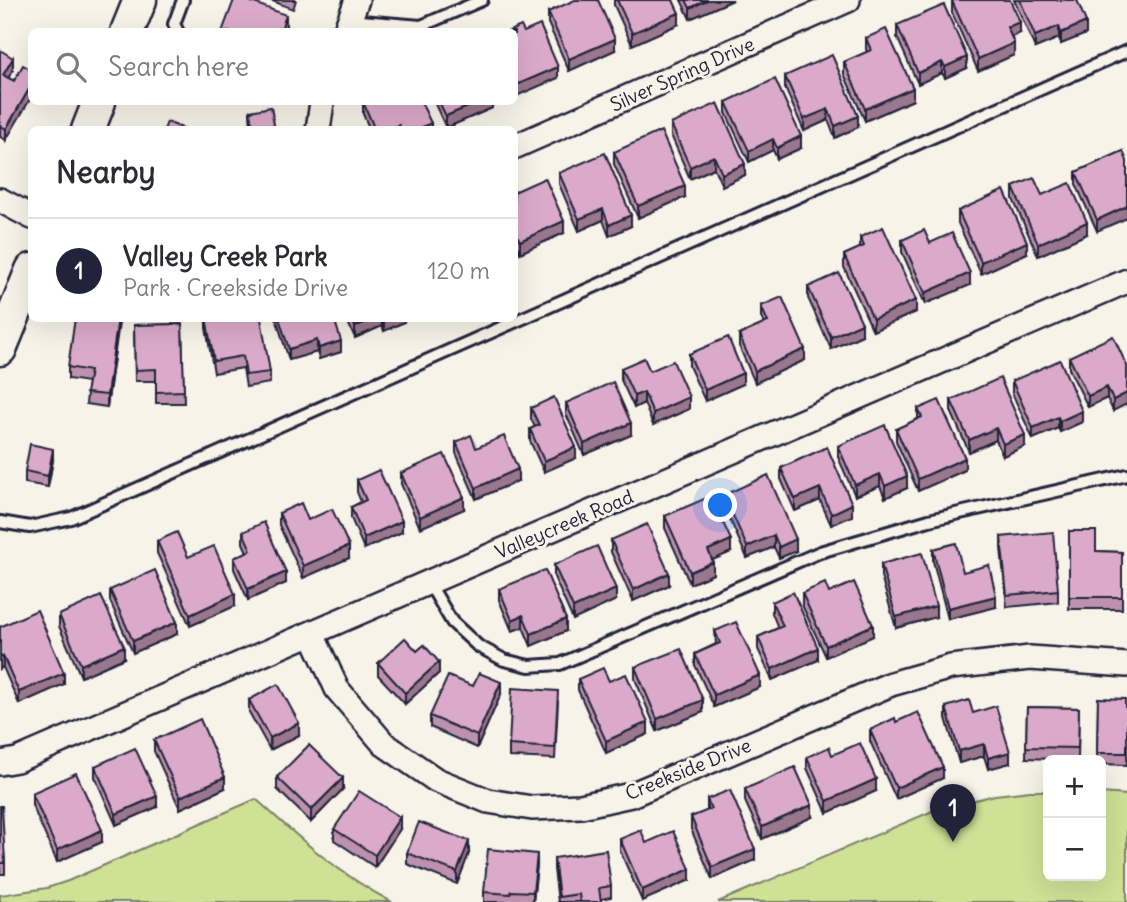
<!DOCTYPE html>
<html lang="en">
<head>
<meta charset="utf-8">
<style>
  body { margin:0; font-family:Delius,sans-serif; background:#f7f7f7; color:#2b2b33 }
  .controls { position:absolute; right:21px; bottom:21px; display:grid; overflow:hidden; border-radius:10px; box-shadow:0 7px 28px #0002 }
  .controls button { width:63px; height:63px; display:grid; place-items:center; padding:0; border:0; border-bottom:2px solid #e1e1e2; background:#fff; color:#2b2b33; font:35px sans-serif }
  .you { position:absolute; left:721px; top:506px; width:24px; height:24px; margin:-18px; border:5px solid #fff; border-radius:50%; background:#1a73e8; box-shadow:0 0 0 10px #1a73e833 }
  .badge { display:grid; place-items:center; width:46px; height:46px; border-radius:50%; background:#22223b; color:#fff; font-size:23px; font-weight:700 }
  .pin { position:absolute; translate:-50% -58px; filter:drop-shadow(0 2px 4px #0008) }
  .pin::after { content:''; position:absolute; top:37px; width:24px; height:21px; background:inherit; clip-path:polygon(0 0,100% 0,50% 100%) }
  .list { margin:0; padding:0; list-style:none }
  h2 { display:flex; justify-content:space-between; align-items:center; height:91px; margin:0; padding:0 28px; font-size:30px }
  h2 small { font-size:23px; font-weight:400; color:#7c7c81 }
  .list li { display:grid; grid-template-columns:46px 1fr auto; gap:21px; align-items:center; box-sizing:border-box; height:105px; padding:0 28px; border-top:2px solid #e1e1e2 }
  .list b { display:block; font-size:26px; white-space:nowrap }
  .list p { margin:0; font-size:23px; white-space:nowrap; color:#7c7c81 }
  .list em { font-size:23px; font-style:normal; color:#7c7c81 }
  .icon { flex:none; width:38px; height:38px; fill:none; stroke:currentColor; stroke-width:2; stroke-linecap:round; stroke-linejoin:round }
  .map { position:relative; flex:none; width:1127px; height:902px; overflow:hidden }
  .search { position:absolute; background:#fff; box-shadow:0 7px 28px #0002; left:28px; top:28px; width:490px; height:77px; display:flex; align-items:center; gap:18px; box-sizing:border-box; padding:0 24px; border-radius:10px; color:#7c7c81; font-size:26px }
  .panel { position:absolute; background:#fff; box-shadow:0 7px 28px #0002; left:28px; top:126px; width:490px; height:196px; border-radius:10px }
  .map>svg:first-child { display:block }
  .green { fill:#cee195; stroke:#788268; stroke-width:2 }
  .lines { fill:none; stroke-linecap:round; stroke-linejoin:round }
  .lane-casing { stroke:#22223b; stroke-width:16 }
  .street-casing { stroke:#22223b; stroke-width:28 }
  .secondary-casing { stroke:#22223b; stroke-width:37 }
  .lane { stroke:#f7f3e8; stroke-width:10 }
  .street { stroke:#f7f3e8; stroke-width:23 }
  .secondary { stroke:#f7f3e8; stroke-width:32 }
  .wall { fill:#bc92ae; stroke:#22223b; stroke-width:2 }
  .shaded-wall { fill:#99778d; stroke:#22223b; stroke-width:2 }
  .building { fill:#dbaaca; stroke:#22223b; stroke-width:2 }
  .labels { text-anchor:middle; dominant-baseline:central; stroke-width:6; stroke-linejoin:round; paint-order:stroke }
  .street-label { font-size:19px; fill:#22223b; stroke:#f7f3e8 }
</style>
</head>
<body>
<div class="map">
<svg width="1127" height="902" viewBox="0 0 1127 902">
  <rect width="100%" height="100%" fill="#f7f3e8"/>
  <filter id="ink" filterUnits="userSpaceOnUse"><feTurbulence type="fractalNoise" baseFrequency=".0143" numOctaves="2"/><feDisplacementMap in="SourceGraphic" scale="14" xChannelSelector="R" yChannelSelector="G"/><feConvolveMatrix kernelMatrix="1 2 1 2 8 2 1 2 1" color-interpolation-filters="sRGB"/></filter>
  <g filter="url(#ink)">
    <!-- green -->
    <g class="green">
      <polygon points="1030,791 1048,791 1048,876 1101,876 1101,793 1127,795 1127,902 718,902 935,810 995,795"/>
      <path d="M256 799C299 838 340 875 392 902H0V895L47 888 68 881Z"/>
    </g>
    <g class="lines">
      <defs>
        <g id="lane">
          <polyline points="349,20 421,26 482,0"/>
          <polyline points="178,32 174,24 183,0"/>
          <polyline points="0,522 30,527 71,518 1127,51"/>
          <polyline points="429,583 452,622 478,646 504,660 529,666 560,664 820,552 929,520 1127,475"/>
        </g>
        <g id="street">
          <polyline points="345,32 357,0"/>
          <polyline points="318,130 322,102"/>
          <polyline points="514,147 848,0"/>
          <polyline points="0,200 32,217"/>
          <polyline points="312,634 337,689 384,744 436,780 488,801 532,808 581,806 631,795 891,684 951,667 1030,658 1127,665"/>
          <polyline points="0,763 17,760 1127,281"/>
        </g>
        <g id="secondary">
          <polyline points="127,32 140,0"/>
          <polyline points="88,130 99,102"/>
          <polyline points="0,349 32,270"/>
        </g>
      </defs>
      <!-- lane casing -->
      <use href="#lane" class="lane-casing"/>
      <!-- street casing -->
      <use href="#street" class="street-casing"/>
      <!-- secondary casing -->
      <use href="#secondary" class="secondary-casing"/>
      <!-- lane -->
      <use href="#lane" class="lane"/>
      <!-- street -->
      <use href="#street" class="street"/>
      <!-- secondary -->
      <use href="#secondary" class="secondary"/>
    </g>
    <!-- wall -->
    <g class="wall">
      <polygon points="270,0 296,0 293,9"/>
      <polygon points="614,0 673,0 679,24 632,45 614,5"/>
      <polygon points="681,0 733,0 690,19"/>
      <polygon points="1014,0 1077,0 1086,34 1061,44 1059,38 1035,48"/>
      <polygon points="952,1 1020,33 1011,37 1014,55 978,71 952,13"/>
      <polygon points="548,12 615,50 569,71 548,23"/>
      <polygon points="897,25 967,68 945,78 942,73 918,84 897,37"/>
      <polygon points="866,38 913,100 865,121 844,74 844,62 867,52 866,49"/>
      <polygon points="0,50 13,70 8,78 14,81 6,140 0,137"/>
      <polygon points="785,76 858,127 835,138 828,120 804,131 785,88"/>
      <polygon points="363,102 431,130 370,130 363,114"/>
      <polygon points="434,102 492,102 492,108 446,128"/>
      <polygon points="726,102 801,148 777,159 773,150 749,162 726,113"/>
      <polygon points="250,111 275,130 251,130"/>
      <polygon points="671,124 745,175 722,186 714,168 690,179 671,135"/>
      <polygon points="1123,151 1097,231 1076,184 1076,172"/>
      <polygon points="614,152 685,197 638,218 614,164"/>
      <polygon points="559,173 631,226 609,236 603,220 579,231 559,184"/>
      <polygon points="1013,187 1042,195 1087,234 1038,256 1013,199"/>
      <polygon points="514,192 564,233 520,253 514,240"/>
      <polygon points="958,211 1027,253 981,274 958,223"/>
      <polygon points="860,237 916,312 873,331 844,267 844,255 860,248"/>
      <polygon points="902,240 930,243 970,285 925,304 902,252"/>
      <polygon points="808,287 862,335 831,349 808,298"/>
      <polygon points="761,306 805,360 755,383 739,346 739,335 764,324 761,317"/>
      <polygon points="119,318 107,407 86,404 88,382 68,379 68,367"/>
      <polygon points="206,318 270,372 270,383 246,387 243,368 214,373 206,328"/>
      <polygon points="276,318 334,318 341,352 319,359 317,352 289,360"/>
      <polygon points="346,318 404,318 404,322 384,331 382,326 355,338"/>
      <polygon points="182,324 184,403 156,403 156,381 135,381 134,325"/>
      <polygon points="689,354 743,384 705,401 689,366"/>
      <polygon points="1069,357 1127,366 1113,411 1107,398 1088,407 1069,369"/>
      <polygon points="621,368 650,371 689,409 653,425 644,403 634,408 621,380"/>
      <polygon points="1012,381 1082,422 1060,432 1058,428 1033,439 1012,393"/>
      <polygon points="951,400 1025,446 1003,456 996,440 969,452 951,411"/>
      <polygon points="566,403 631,435 584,455 566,414"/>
      <polygon points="531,408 576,458 544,472 530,441 530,429 535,427 531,419"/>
      <polygon points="918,409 965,470 918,491 896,441 896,429 918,419"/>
      <polygon points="456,442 476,448 518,481 476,499 456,453"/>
      <polygon points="838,446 907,488 885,498 880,486 855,496 838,457"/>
      <polygon points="827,447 852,516 831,525 820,500 795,511 781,479 781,468"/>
      <polygon points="53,460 48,487 25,483 25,471"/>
      <polygon points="401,473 464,509 420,528 401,484"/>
      <polygon points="357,480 402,532 364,549 351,518 351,507 361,502 357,492"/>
      <polygon points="724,495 796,551 779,558 774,547 747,558 724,506"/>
      <polygon points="279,513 308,520 349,558 303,578 279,525"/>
      <polygon points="665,516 731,552 712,560 713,574 690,584 665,528"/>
      <polygon points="1069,531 1096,551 1122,552 1122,609 1069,609"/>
      <polygon points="243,532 286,583 248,600 234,569 234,558 247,552 243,543"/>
      <polygon points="1001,537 1058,590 1058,602 1007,607 1001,548"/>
      <polygon points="611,540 669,585 633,601 611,552"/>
      <polygon points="157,541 188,557 235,606 190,626 157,553"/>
      <polygon points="933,549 996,607 948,619 933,561"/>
      <polygon points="881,564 936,617 896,628 881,576"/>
      <polygon points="554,565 616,600 573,620 554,577"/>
      <polygon points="499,589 566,631 531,646 523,627 512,631 499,600"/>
      <polygon points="110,590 177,634 133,653 110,601"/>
      <polygon points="802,593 829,593 873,636 826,657 802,605"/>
      <polygon points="772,602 818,660 772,680 758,649 758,637 778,628 772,613"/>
      <polygon points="59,615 124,658 81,677 59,626"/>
      <polygon points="0,627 64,684 19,704 3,667 0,669"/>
      <polygon points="715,631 760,687 714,707 695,665 695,654 716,644"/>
      <polygon points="417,651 439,673 405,704 378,675 378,663"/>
      <polygon points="635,667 703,712 657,731 635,679"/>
      <polygon points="578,679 609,681 648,734 606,753 578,690"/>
      <polygon points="473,686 501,694 477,748 430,727 430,716"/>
      <polygon points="1098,698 1127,707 1127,765 1101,764 1101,760 1097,760"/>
      <polygon points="249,700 299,735 270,750 249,712"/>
      <polygon points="558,702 555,759 509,757 509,745"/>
      <polygon points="946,707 973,713 1010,763 988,769 984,756 959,763 946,718"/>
      <polygon points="1027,707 1079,708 1078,760 1026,758"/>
      <polygon points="896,722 943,778 896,799 870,741 870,730"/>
      <polygon points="154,740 225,788 180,809 154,751"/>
      <polygon points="807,757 876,791 827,813 807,768"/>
      <polygon points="95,766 157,807 116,825 95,777"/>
      <polygon points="277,777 343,789 311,822 277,789"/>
      <polygon points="745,789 812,817 762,839 745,801"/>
      <polygon points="32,793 102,842 57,862 32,805"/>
      <polygon points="707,799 755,860 712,879 691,829 691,817 707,811"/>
      <polygon points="0,806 5,863 5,874 0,874"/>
      <polygon points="334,829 400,829 375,867 334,840"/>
      <polygon points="620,839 646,843 690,880 642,901 620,851"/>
      <polygon points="407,853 469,853 457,884 407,864"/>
      <polygon points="554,858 611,886 611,897 601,899 601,902 558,902 554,869"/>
      <polygon points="537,865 533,902 484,902 484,892"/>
    </g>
    <!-- shaded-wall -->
    <g class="shaded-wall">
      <polygon points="707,0 733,0 690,19 690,8"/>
      <polygon points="679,13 679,24 632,45 632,33"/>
      <polygon points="286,15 286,27 284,32 280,32"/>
      <polygon points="1020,22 1020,33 1007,39 1007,27"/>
      <polygon points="1086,22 1086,34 1061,44 1061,33"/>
      <polygon points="1059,26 1059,38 1035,48 1035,36"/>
      <polygon points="615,39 615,50 569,71 569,59"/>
      <polygon points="1014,43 1014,55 978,71 978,59"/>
      <polygon points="967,57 967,68 945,78 945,67"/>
      <polygon points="13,58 13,70 3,87 3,75"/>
      <polygon points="942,62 942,73 918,84 918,73"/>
      <polygon points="558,67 558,78 514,97 514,86"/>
      <polygon points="32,84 32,96 6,140 6,129"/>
      <polygon points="913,88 913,100 865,121 865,109"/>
      <polygon points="479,102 492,102 492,108 446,128 446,116"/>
      <polygon points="828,109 828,120 804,131 804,119"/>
      <polygon points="858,116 858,127 835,138 835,126"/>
      <polygon points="431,123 431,130 416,130"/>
      <polygon points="399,125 399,130 389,130"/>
      <polygon points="801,136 801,148 777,159 777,148"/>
      <polygon points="773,139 773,150 749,162 749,151"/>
      <polygon points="714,156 714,168 690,179 690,167"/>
      <polygon points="745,164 745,175 722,186 722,174"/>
      <polygon points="685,186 685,197 638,218 638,206"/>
      <polygon points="1127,206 1127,218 1097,231 1097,220"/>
      <polygon points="603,209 603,220 579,231 579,219"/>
      <polygon points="631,215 631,226 609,236 609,225"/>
      <polygon points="564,221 564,233 520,253 520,241"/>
      <polygon points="1087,222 1087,234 1038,256 1038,244"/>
      <polygon points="1027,242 1027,253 981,274 981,262"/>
      <polygon points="970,273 970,285 925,304 925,293"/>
      <polygon points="916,300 916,312 873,331 873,319"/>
      <polygon points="118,318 119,318 119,323 107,407 107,395"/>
      <polygon points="373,318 382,318 382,326 355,338 355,327"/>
      <polygon points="386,318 404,318 404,322 384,331 384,320"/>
      <polygon points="862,323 862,335 831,349 831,337"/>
      <polygon points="317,340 317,352 289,360 289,349"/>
      <polygon points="341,341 341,352 319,359 319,348"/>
      <polygon points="805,349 805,360 755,383 755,371"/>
      <polygon points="743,373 743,384 705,401 705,390"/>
      <polygon points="1107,387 1107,398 1088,407 1088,396"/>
      <polygon points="644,392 644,403 634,408 634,396"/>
      <polygon points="1127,393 1127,404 1113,411 1113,400"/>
      <polygon points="689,397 689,409 653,425 653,413"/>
      <polygon points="1082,411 1082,422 1060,432 1060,421"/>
      <polygon points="1058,417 1058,428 1033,439 1033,428"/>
      <polygon points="631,423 631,435 584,455 584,444"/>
      <polygon points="996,428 996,440 969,452 969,440"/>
      <polygon points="1025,435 1025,446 1003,456 1003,444"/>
      <polygon points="576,447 576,458 544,472 544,461"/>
      <polygon points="53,449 53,460 48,487 48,476"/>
      <polygon points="965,458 965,470 918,491 918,479"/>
      <polygon points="518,469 518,481 476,499 476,488"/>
      <polygon points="880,474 880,486 855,496 855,485"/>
      <polygon points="907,476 907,488 885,498 885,486"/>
      <polygon points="820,488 820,500 795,511 795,499"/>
      <polygon points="464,497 464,509 420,528 420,517"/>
      <polygon points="852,504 852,516 831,525 831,514"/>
      <polygon points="402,521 402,532 364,549 364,538"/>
      <polygon points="774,535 774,547 747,558 747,547"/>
      <polygon points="796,539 796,551 779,558 779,547"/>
      <polygon points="731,540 731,552 708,562 708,550"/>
      <polygon points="349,546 349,558 303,578 303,566"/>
      <polygon points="713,562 713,574 690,584 690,572"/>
      <polygon points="286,572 286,583 248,600 248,589"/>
      <polygon points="669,573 669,585 633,601 633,590"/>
      <polygon points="616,589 616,600 573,620 573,608"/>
      <polygon points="235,594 235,606 190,626 190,615"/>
      <polygon points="996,596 996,607 948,619 948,608"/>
      <polygon points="936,606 936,617 896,628 896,617"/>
      <polygon points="523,615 523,627 512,631 512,620"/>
      <polygon points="566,619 566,631 531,646 531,634"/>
      <polygon points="177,622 177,634 133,653 133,641"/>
      <polygon points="873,625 873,636 826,657 826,646"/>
      <polygon points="124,646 124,658 81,677 81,665"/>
      <polygon points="818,648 818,660 772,680 772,669"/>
      <polygon points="3,656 3,667 0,669 0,657"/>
      <polygon points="439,662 439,673 405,704 405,693"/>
      <polygon points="64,673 64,684 19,704 19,692"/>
      <polygon points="760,675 760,687 714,707 714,695"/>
      <polygon points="501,682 501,694 477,748 477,736"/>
      <polygon points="703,700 703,712 657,731 657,719"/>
      <polygon points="648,722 648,734 606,753 606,741"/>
      <polygon points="299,723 299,735 270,750 270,738"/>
      <polygon points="984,744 984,756 959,763 959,751"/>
      <polygon points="1010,752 1010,763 988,769 988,758"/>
      <polygon points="943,767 943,778 896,799 896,788"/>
      <polygon points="225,777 225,788 180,809 180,797"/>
      <polygon points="343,778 343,789 311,822 311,810"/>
      <polygon points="876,779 876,791 827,813 827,801"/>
      <polygon points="157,796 157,807 116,825 116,814"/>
      <polygon points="812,805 812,817 762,839 762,827"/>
      <polygon points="400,817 400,829 375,867 375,855"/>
      <polygon points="102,830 102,842 57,862 57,850"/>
      <polygon points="469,841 469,853 457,884 457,872"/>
      <polygon points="755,849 755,860 712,879 712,867"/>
      <polygon points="537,854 537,865 533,902 533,892"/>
      <polygon points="690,869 690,880 642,901 642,890"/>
    </g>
    <!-- building -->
    <g class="building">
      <polygon points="234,0 246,0 286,15 280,32 222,32"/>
      <polygon points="575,0 598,0 615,39 569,59 548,12"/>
      <polygon points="617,0 673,0 679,13 632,33"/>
      <polygon points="686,0 707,0 690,8"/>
      <polygon points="954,0 1010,0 1020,22 1007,27 1014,43 978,59 952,1"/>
      <polygon points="1020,0 1077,0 1086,22 1061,33 1059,26 1035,36"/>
      <polygon points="944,5 967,57 945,67 942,62 918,73 897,25"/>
      <polygon points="540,25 558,67 514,86 514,32 507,32 521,26 524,32"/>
      <polygon points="886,29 913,88 865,109 844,62 871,50 866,38"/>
      <polygon points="0,50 13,58 3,75 14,81 23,65 32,70 32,84 6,129 0,125"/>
      <polygon points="832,55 858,116 835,126 828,109 804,119 785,76"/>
      <polygon points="775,79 801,136 777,148 773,139 749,151 726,102"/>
      <polygon points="363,102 421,102 431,123 416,130 401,130 399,125 389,130 375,130"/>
      <polygon points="439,102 479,102 446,116"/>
      <polygon points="718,103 745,164 722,174 714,156 690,167 671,124"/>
      <polygon points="271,107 275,130 253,130 250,111"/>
      <polygon points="167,122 187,130 164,130"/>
      <polygon points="661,131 685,186 638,206 614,152"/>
      <polygon points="1123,151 1127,161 1127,206 1097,220 1076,172"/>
      <polygon points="605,153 631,215 609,225 603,209 579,219 559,173"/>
      <polygon points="545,178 564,221 520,241 514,229 514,192"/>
      <polygon points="1034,178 1042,195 1070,183 1087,222 1038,244 1013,187"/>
      <polygon points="1004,190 1027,242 981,262 958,211"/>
      <polygon points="883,227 916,300 873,319 844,255 864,246 860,237"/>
      <polygon points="924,230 930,243 952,233 970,273 925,293 902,240"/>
      <polygon points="839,273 862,323 831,337 808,287"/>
      <polygon points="782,297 805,349 755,371 739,335 768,322 761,306"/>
      <polygon points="75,318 118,318 107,395 86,393 90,371 68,367"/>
      <polygon points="206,318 261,318 270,372 246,375 243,356 214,361"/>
      <polygon points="279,318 334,318 341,341 319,348 317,340 289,349"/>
      <polygon points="352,318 373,318 355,327"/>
      <polygon points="182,324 184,391 156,392 156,369 135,370 134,325"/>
      <polygon points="1113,336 1127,366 1127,393 1113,400 1107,387 1088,396 1069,357"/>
      <polygon points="728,337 743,373 705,390 689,354"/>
      <polygon points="644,358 650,371 673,361 689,397 653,413 644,392 634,396 621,368"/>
      <polygon points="1060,360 1082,411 1060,421 1058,417 1033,428 1012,381"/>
      <polygon points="1000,378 1025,435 1003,444 996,428 969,440 951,400"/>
      <polygon points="613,382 631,423 584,444 566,403"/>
      <polygon points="554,397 576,447 544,461 530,429 539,425 531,408"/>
      <polygon points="939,400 965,458 918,479 896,429 922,417 918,409"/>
      <polygon points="885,425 907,476 885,486 880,474 855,485 838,446"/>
      <polygon points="471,435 476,448 504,436 518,469 476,488 456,442"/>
      <polygon points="30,444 53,449 48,476 25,471"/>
      <polygon points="827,447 852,504 831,514 820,488 795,499 781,468"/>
      <polygon points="444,454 464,497 420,517 401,473"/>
      <polygon points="379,470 402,521 364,538 351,507 366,500 357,480"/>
      <polygon points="768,475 796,539 779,547 774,535 747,547 724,495"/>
      <polygon points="711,496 731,540 708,550 713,562 690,572 665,516"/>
      <polygon points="301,503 308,520 332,509 349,546 303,566 279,513"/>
      <polygon points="264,522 286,572 248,589 234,558 251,550 243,532"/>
      <polygon points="647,524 669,573 633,590 611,540"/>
      <polygon points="1069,531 1096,531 1096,551 1122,552 1122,597 1069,597"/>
      <polygon points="177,532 188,557 214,546 235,594 190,615 157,541"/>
      <polygon points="1053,532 1058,590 1007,595 1001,537"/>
      <polygon points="956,543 963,572 989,565 996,596 948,608 933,549"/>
      <polygon points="597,546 616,589 573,608 554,565"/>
      <polygon points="922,553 936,606 896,617 881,564"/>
      <polygon points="155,570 177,622 133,641 110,590"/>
      <polygon points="545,570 566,619 531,634 523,615 512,620 499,589"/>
      <polygon points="854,582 873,625 826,646 802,593 825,583 829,593"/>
      <polygon points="793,592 818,648 772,669 758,637 783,626 772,602"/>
      <polygon points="101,596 124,646 81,665 59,615"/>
      <polygon points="37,610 64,673 19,692 3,656 0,657 0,627"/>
      <polygon points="736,622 760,675 714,695 695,654 720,643 715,631"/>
      <polygon points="405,638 417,651 424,645 439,662 405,693 378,663"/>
      <polygon points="681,649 703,700 657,719 635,667"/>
      <polygon points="603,668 609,681 626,674 648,722 606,741 578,679"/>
      <polygon points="479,673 501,682 477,736 430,716 448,676 473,686"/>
      <polygon points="278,684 299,723 270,738 249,700"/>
      <polygon points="512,688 558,691 555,748 509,745"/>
      <polygon points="1098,698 1125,699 1125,707 1127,707 1127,753 1097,753"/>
      <polygon points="969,700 973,713 996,706 1010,752 988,758 984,744 959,751 946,707"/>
      <polygon points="1027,707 1079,708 1078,748 1026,747"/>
      <polygon points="918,712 943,767 896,788 870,730 895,718 896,722"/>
      <polygon points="200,719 225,777 180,797 154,740"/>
      <polygon points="860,743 876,779 827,801 807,757 829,747 832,755"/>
      <polygon points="309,745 343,778 311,810 277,777"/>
      <polygon points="135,748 157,796 116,814 95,766"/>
      <polygon points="795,767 812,805 762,827 745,789"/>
      <polygon points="76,773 102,830 57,850 32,793"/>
      <polygon points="730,790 755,849 712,867 691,817 711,809 707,799"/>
      <polygon points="359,791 400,817 375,855 334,829"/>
      <polygon points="0,806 2,806 5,863 0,863"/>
      <polygon points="419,822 469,841 457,872 407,853"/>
      <polygon points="641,830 646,843 673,831 690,869 642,890 620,839"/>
      <polygon points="488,849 537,854 533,892 511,891 510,894 484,892"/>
      <polygon points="606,850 611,886 599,888 601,902 580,902 579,894 559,897 554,858"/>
    </g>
  </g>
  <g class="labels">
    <!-- street labels -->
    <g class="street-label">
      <text transform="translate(682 74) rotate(-24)">Silver Spring Drive</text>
      <text transform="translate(564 524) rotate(-23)">Valleycreek Road</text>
      <text transform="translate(688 769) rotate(-22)">Creekside Drive</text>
    </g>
  </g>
</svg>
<div class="controls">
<button>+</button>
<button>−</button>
</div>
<div class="you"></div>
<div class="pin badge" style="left:953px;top:842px">1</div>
<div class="search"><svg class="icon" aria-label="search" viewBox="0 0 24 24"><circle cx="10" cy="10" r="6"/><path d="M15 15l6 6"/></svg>Search here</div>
<section class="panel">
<h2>Nearby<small></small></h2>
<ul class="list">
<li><span class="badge">1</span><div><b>Valley Creek Park</b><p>Park · Creekside Drive</p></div><em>120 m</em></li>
</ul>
</section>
</div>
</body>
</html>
